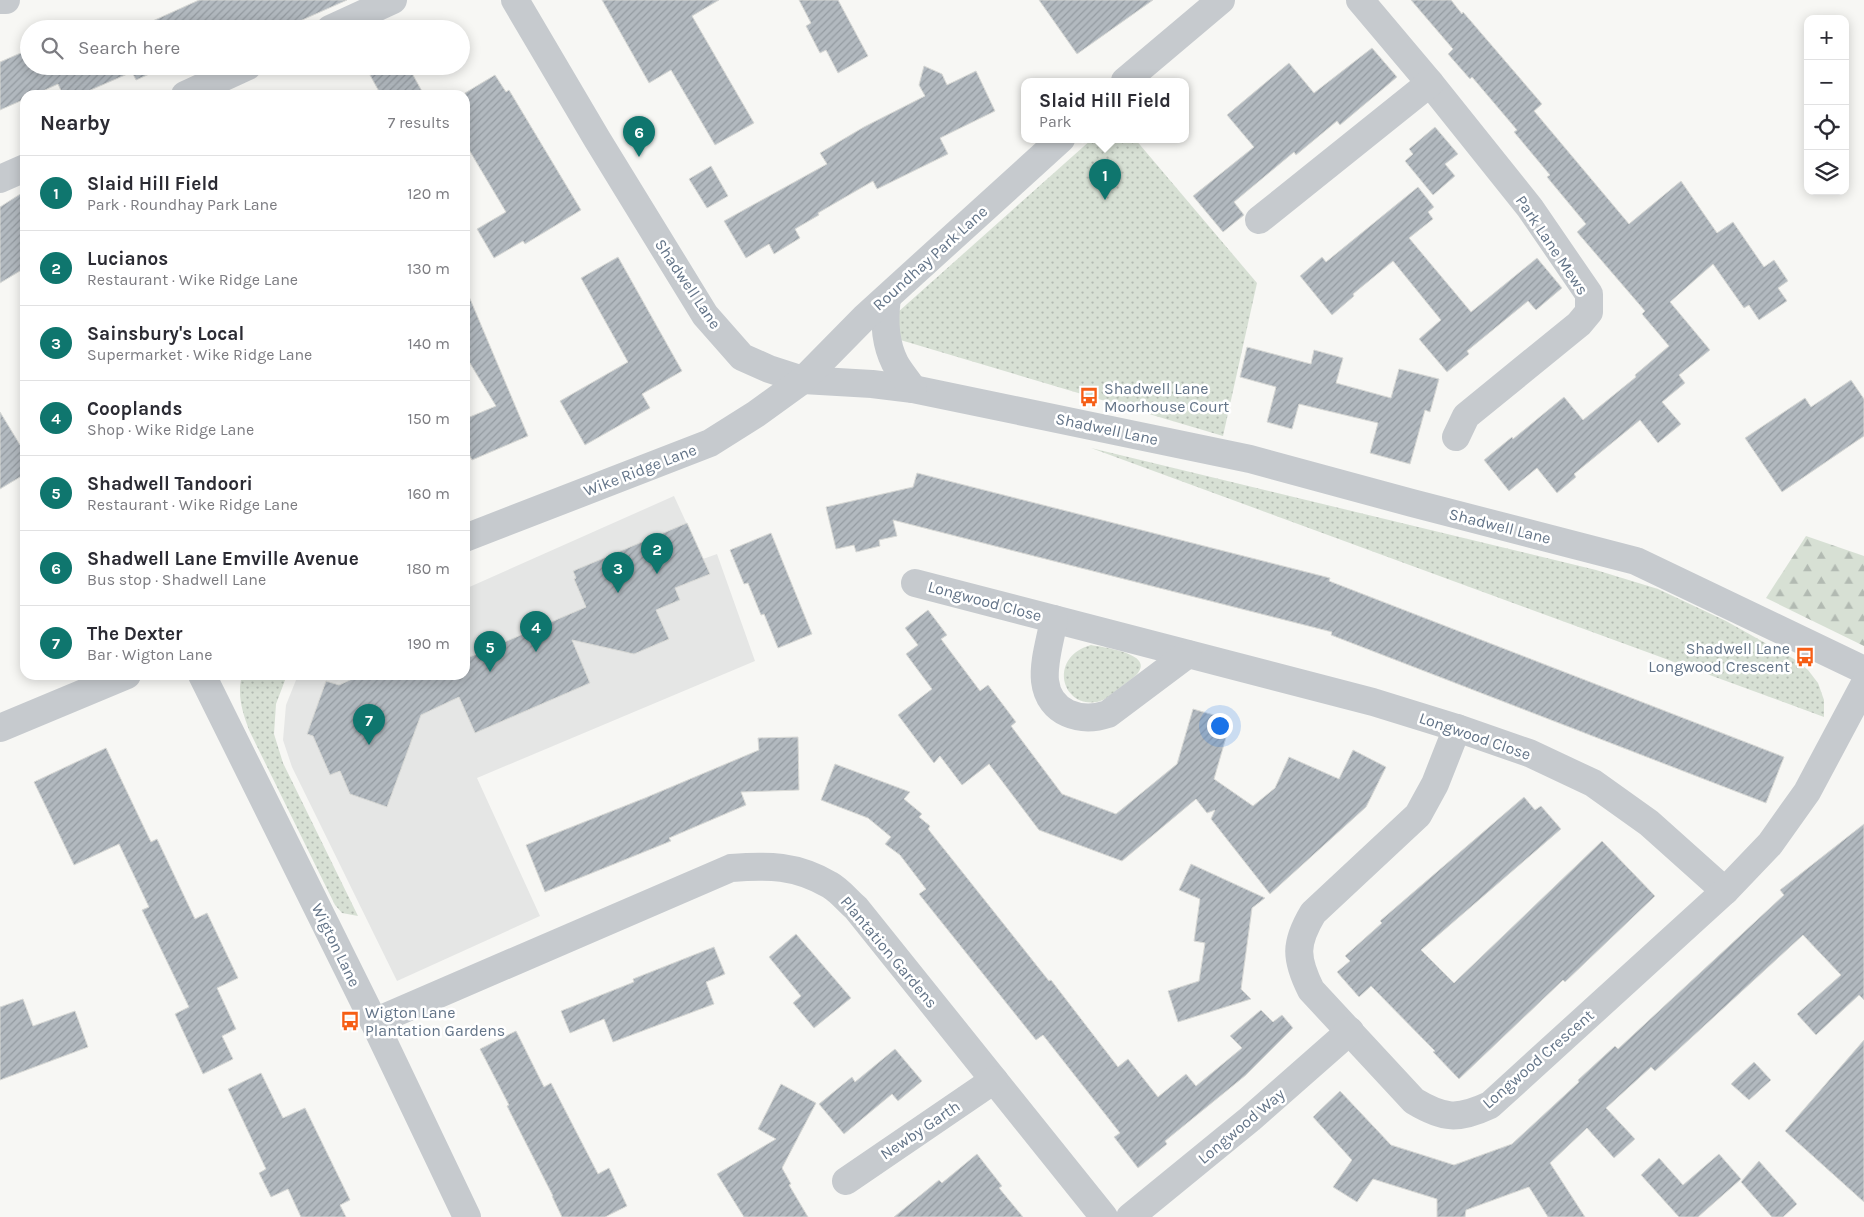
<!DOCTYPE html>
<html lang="en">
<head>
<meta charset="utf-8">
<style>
  body { margin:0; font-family:Karla,sans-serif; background:#f2f2f3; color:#2b2b33 }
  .controls { position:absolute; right:15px; top:15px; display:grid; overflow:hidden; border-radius:10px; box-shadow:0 2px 12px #0003 }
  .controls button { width:45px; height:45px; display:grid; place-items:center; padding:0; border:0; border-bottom:1px solid #e1e1e2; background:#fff; color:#2b2b33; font:25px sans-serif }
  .you { position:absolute; left:1219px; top:725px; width:18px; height:18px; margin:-12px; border:4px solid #fff; border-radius:50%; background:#1a73e8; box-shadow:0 0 0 8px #1a73e833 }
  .badge { display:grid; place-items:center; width:32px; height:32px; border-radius:50%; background:#0f766e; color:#fff; font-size:16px; font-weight:700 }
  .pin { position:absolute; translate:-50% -41px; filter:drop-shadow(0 1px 2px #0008) }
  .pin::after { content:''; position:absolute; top:26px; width:18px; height:15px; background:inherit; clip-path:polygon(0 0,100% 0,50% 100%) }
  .popup { position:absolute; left:1021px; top:78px; width:168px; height:65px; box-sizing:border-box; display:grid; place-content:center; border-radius:10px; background:#fff; filter:drop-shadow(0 1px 4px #0005); font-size:16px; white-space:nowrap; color:#7c7c81 }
  .popup b { font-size:19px; color:#2b2b33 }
  .popup::after { content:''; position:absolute; left:50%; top:100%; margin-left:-10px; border:10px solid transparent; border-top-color:#fff }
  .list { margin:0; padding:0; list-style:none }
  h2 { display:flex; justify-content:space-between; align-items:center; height:65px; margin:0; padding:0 20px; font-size:21px }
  h2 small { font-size:16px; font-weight:400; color:#7c7c81 }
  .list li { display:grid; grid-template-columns:32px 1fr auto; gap:15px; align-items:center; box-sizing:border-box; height:75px; padding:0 20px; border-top:1px solid #e1e1e2 }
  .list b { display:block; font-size:19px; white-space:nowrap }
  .list p { margin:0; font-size:16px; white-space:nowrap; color:#7c7c81 }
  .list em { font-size:16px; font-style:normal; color:#7c7c81 }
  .icon { flex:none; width:28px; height:28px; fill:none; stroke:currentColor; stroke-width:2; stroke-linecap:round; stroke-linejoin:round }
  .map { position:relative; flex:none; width:1864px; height:1217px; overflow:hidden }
  .search { position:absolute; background:#fff; box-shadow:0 2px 12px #0003; left:20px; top:20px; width:450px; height:55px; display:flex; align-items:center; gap:12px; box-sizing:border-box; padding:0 18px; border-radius:28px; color:#7c7c81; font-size:19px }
  .panel { position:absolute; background:#fff; box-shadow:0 2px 12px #0003; left:20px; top:90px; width:450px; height:590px; border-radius:15px }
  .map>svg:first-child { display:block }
  .built { fill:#e5e6e5 }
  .green { fill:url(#green-dots) }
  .forest { fill:url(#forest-firs) }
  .building { fill:url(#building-hatch); stroke:#d8d9d6 }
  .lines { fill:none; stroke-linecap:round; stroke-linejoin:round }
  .minor { stroke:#c6cace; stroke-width:28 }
  .labels { text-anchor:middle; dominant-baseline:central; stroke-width:5; stroke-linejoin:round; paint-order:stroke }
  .street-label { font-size:16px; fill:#637488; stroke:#fff }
  .poi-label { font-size:16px; fill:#637488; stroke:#fff; text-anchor:start }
</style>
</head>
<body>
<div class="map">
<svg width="1864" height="1217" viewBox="0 0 1864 1217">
  <defs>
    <pattern id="green-dots" width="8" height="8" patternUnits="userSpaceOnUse" patternTransform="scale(1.25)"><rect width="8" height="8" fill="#d7e0d4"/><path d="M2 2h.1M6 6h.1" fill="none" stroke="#b2bab2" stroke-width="1.8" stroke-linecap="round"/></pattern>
    <pattern id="forest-firs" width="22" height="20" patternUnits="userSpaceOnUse" patternTransform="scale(1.25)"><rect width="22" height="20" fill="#d7e0d4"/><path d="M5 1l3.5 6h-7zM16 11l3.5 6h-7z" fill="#b2bab2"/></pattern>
    <pattern id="building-hatch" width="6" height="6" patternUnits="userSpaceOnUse" patternTransform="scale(1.25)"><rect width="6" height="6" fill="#b2b9bf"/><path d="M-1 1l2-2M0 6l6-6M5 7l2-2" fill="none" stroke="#949ba1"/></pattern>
  </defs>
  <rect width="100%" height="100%" fill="#f7f7f4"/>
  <!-- built -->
  <polygon class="built" points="674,496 703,559 717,554 755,661 477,778 540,916 397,981 292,767 283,740 286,705 298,675 465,675 465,589"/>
  <!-- green -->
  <g class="green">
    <polygon points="1092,139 1135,139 1257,283 1223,436 887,336 879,329"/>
    <polygon points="1091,448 1596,570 1658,589 1726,621 1794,659 1808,670 1818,683 1824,700 1824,717"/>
    <path d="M1091 645C1101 647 1154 653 1138 673 1133 679 1125 683 1120 688 1113 693 1106 700 1097 702 1061 708 1048 657 1091 645Z"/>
    <path d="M242 675H287L276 704 274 734 283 763 358 916 342 913 335 905 249 730C242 711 237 695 242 675Z"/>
  </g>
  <!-- forest -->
  <polygon class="forest" points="1806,536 1864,556 1864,646 1766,598"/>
  <!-- building -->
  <g class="building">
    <polygon points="199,0 347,0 282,29 135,29"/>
    <polygon points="602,0 719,0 692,16 754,123 715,145 671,70 649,83"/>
    <polygon points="799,0 838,0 868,56 838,73 826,50 820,53 806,26 811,23"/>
    <polygon points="1039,0 1153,0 1077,54"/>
    <polygon points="1411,0 1451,0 1462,14 1463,12 1542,104 1534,111 1629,224 1681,181 1717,233 1733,222 1764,267 1774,260 1788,281 1778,288 1787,301 1759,320 1749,305 1744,308 1713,264 1670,302 1710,350 1679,375 1685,383 1662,402 1681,424 1658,443 1640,420 1574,474 1576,477 1557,493 1537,468 1509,491 1484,460 1512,437 1513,439 1564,397 1583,420 1636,377 1635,375 1669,346 1642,314 1645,311 1577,232 1586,224 1547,177 1550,175 1514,132 1517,130 1472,77 1470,79 1448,54 1453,49"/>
    <polygon points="1372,48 1397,77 1340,125 1337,121 1296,155 1294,152 1234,202 1244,215 1223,232 1193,196 1254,147 1227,115 1289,63 1314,93"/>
    <polygon points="23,52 29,66 167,66 136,80 132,72 79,95 63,95 58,84 34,95 25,95 25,99 0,110 0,62"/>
    <polygon points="365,66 408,66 424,95 381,95"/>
    <polygon points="924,66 942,74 947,85 976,71 995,111 940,138 948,154 877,189 873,181 818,213 819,215 795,229 800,238 774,254 769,244 746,258 724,221 827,164 820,153 864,127 925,96 919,85"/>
    <polygon points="495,75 506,92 509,90 581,210 525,244 523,241 494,258 477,229 506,212 465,143 465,93"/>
    <polygon points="1435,127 1458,154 1445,164 1455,176 1433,195 1405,161 1413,154 1409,149"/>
    <polygon points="711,166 728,196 707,208 689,179"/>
    <polygon points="1418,187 1434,207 1428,212 1433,219 1409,238 1471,312 1537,258 1562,288 1536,310 1528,301 1467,351 1469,354 1447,372 1419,339 1441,320 1393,261 1353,294 1354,296 1332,315 1300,276 1322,257 1326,262"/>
    <polygon points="25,191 25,268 0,283 0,207"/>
    <polygon points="618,257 682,371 642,394 650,408 585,445 560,401 628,362 581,278"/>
    <polygon points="465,287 528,436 472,460 465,447 465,419 496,406 465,355"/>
    <polygon points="1247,347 1311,364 1314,350 1343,358 1336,383 1391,398 1399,369 1439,379 1430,412 1425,410 1410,464 1370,453 1378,423 1299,404 1292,429 1267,422 1276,387 1240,377"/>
    <polygon points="1851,380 1864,399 1864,436 1782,492 1745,438 1805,398 1811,407"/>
    <polygon points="0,412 25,453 25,474 0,489"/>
    <polygon points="917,473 1330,578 1329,581 1784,757 1766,803 1331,635 1332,632 893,520 897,536 879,540 880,546 856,552 854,545 836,549 826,507 913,487"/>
    <polygon points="687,523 710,574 675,588 680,600 656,610 669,639 634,654 572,640 590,683 475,733 459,697 421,715 387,807 350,794 340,771 330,775 313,736 307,734 326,681 339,685 361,675 465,675 465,659 586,607 574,579 576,578 573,571"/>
    <polygon points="771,533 812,634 778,648 764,614 761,615 748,583 744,584 730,550"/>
    <polygon points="928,610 947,635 941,639 980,691 988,685 1016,722 1011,726 1062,794 1116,814 1177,764 1193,709 1231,720 1214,779 1253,806 1275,788 1289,757 1339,779 1353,750 1386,767 1366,807 1270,894 1211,819 1215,810 1207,813 1196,799 1122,861 1039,830 989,764 962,785 940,756 934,763 898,715 932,689 906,654 918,645 905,628"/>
    <polygon points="798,737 799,790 741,792 746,805 669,838 671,841 545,892 526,845 645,798 759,750 758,738"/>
    <polygon points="106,748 151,842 157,839 195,919 207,913 238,978 217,988 236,1029 222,1036 233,1059 203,1074 175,1014 189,1007 142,910 149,907 119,844 74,865 34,782"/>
    <polygon points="835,764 910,792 904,799 922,814 919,817 930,826 928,829 1049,981 1051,980 1118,1067 1128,1059 1158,1097 1186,1074 1196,1086 1242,1048 1230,1036 1261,1010 1273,1022 1282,1015 1293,1028 1246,1075 1165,1141 1167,1144 1138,1168 1114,1137 1120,1133 1043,1035 1036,1040 919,894 926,889 900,855 885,844 891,837 868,818 821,800"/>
    <polygon points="1524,797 1535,810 1541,806 1561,829 1421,950 1454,983 1602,841 1655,896 1565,982 1563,980 1459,1079 1433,1052 1435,1051 1371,986 1359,997 1337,972 1350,961 1345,956 1382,923 1380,921"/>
    <polygon points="1864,824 1864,1000 1859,995 1816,1035 1797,1014 1841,975 1803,935 1655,1071 1651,1067 1606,1108 1635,1139 1614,1158 1587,1128 1550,1163 1585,1217 1548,1217 1529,1187 1466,1210 1465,1217 1437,1217 1437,1199 1373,1179 1357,1202 1333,1187 1352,1160 1313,1117 1340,1091 1391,1145 1454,1165 1512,1144 1579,1082 1578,1080 1615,1046 1618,1049 1784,895 1780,890"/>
    <polygon points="1191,864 1265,898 1252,908 1241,989 1251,999 1178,1022 1168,991 1199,981 1205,943 1194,941 1200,899 1179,890"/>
    <polygon points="796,934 851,998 814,1028 793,1003 801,996 769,957"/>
    <polygon points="714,947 725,974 706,982 714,1004 613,1042 604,1019 570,1033 561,1011 634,982 633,979"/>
    <polygon points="23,999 33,1026 75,1011 88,1047 0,1080 0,1007"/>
    <polygon points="516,1031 544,1087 551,1083 598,1174 609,1168 627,1206 605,1217 562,1217 552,1196 553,1196 507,1106 509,1105 480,1049"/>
    <polygon points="1864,1040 1864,1202 1785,1131"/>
    <polygon points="895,1049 922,1081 898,1101 892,1094 844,1134 819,1104 852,1077 855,1082"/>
    <polygon points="1754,1062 1771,1080 1749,1100 1731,1084"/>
    <polygon points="261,1073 283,1118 305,1108 350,1200 340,1205 346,1217 301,1217 288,1189 271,1197 259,1173 266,1169 228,1089"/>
    <polygon points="781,1084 816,1103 782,1168 791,1184 789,1185 808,1217 744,1217 717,1174 776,1139 758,1129"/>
    <polygon points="977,1154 1002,1186 999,1188 1023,1217 894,1217 939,1180 942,1183"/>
    <polygon points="1719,1154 1741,1179 1698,1217 1679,1217 1641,1175 1659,1158 1683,1185"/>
    <polygon points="1759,1161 1797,1204 1783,1217 1772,1217 1741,1182"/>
  </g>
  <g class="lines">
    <!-- minor -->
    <g class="minor">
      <polyline points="0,0 6,0"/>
      <polyline points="515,0 597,139 705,315 742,357 769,369 803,380 872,384 913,389 1250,459 1412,503 1636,561 1864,670"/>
      <polyline points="1360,0 1430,83 1530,208 1589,294 1589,312 1579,324 1466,416 1456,437"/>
      <polyline points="330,29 393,0"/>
      <polyline points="1125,81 1221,0"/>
      <polyline points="185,95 248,66"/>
      <polyline points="0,179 25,168"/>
      <polyline points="1259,220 1430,83"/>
      <path d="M887 298C884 319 885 343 895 363 900 372 907 380 913 389"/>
      <polyline points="465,538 710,443 756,414 803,380 865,317 1061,139"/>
      <polyline points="915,583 1373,702 1457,728 1529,753 1593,783 1649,823 1725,891"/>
      <path d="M1054 619C1051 638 1043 661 1045 681 1049 714 1081 723 1108 714L1188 654"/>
      <polyline points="202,675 374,1022 467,1217"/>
      <polyline points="0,728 127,675"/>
      <path d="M1457 728 1435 784 1418 815 1313 913C1295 943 1295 958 1311 990L1414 1101C1444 1119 1458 1120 1490 1105L1725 891 1770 844 1807 792 1864 685"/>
      <path d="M374 1022 731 868C768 865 796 865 830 885 839 890 848 901 856 908L1104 1217"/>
      <polyline points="846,1181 994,1080"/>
      <polyline points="1130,1217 1250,1119 1350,1031"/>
    </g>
  </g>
  <!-- icons -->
  <defs>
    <symbol id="bus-bare" viewBox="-9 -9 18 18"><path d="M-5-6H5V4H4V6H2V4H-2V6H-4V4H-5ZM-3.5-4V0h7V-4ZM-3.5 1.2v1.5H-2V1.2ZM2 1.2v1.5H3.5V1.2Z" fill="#f65e15" stroke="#fff" stroke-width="2.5" paint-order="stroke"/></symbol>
  </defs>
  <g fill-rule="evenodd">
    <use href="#bus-bare" x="1075" y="383" width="28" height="28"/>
    <use href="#bus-bare" x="1791" y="643" width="28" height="28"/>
    <use href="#bus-bare" x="336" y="1007" width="28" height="28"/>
  </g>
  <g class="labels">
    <!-- street labels -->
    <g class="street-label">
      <text transform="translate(1552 245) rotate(56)">Park Lane Mews</text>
      <text transform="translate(930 258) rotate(-42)">Roundhay Park Lane</text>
      <text transform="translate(688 284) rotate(56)">Shadwell Lane</text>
      <text transform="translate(1107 429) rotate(12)">Shadwell Lane</text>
      <text transform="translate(640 470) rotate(-21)">Wike Ridge Lane</text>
      <text transform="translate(1500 526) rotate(14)">Shadwell Lane</text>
      <text transform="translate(985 601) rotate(15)">Longwood Close</text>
      <text transform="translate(1475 736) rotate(19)">Longwood Close</text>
      <text transform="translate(336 945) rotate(64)">Wigton Lane</text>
      <text transform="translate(889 952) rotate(50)">Plantation Gardens</text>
      <text transform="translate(1538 1059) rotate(-41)">Longwood Crescent</text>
      <text transform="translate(1241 1126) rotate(-40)">Longwood Way</text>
      <text transform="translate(920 1130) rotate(-34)">Newby Garth</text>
    </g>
    <!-- poi labels -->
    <g class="poi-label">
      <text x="1104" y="388">Shadwell Lane<tspan x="1104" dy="18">Moorhouse Court</tspan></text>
      <text x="1790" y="648" text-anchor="end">Shadwell Lane<tspan x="1790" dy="18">Longwood Crescent</tspan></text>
      <text x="365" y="1012">Wigton Lane<tspan x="365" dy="18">Plantation Gardens</tspan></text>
    </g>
  </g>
</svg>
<div class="controls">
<button>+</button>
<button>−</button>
<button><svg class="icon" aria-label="locate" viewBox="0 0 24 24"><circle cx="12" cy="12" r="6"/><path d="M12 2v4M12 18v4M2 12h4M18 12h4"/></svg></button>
<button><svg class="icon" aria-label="layers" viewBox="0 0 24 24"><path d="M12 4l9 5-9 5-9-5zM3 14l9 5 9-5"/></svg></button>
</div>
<div class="you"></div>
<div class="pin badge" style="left:1105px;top:200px">1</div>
<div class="popup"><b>Slaid Hill Field</b>Park</div>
<div class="pin badge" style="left:657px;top:574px">2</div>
<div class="pin badge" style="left:618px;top:593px">3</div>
<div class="pin badge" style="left:536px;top:652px">4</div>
<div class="pin badge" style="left:490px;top:672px">5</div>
<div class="pin badge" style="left:639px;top:157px">6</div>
<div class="pin badge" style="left:369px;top:745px">7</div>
<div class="search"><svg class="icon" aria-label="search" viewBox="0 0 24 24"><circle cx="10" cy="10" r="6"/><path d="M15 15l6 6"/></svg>Search here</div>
<section class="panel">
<h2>Nearby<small>7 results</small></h2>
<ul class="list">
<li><span class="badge">1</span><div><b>Slaid Hill Field</b><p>Park · Roundhay Park Lane</p></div><em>120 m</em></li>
<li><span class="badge">2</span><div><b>Lucianos</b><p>Restaurant · Wike Ridge Lane</p></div><em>130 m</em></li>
<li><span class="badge">3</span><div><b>Sainsbury's Local</b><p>Supermarket · Wike Ridge Lane</p></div><em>140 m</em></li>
<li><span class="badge">4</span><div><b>Cooplands</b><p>Shop · Wike Ridge Lane</p></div><em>150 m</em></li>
<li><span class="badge">5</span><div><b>Shadwell Tandoori</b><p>Restaurant · Wike Ridge Lane</p></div><em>160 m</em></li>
<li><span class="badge">6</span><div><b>Shadwell Lane Emville Avenue</b><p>Bus stop · Shadwell Lane</p></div><em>180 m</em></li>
<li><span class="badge">7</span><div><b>The Dexter</b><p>Bar · Wigton Lane</p></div><em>190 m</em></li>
</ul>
</section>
</div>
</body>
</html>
